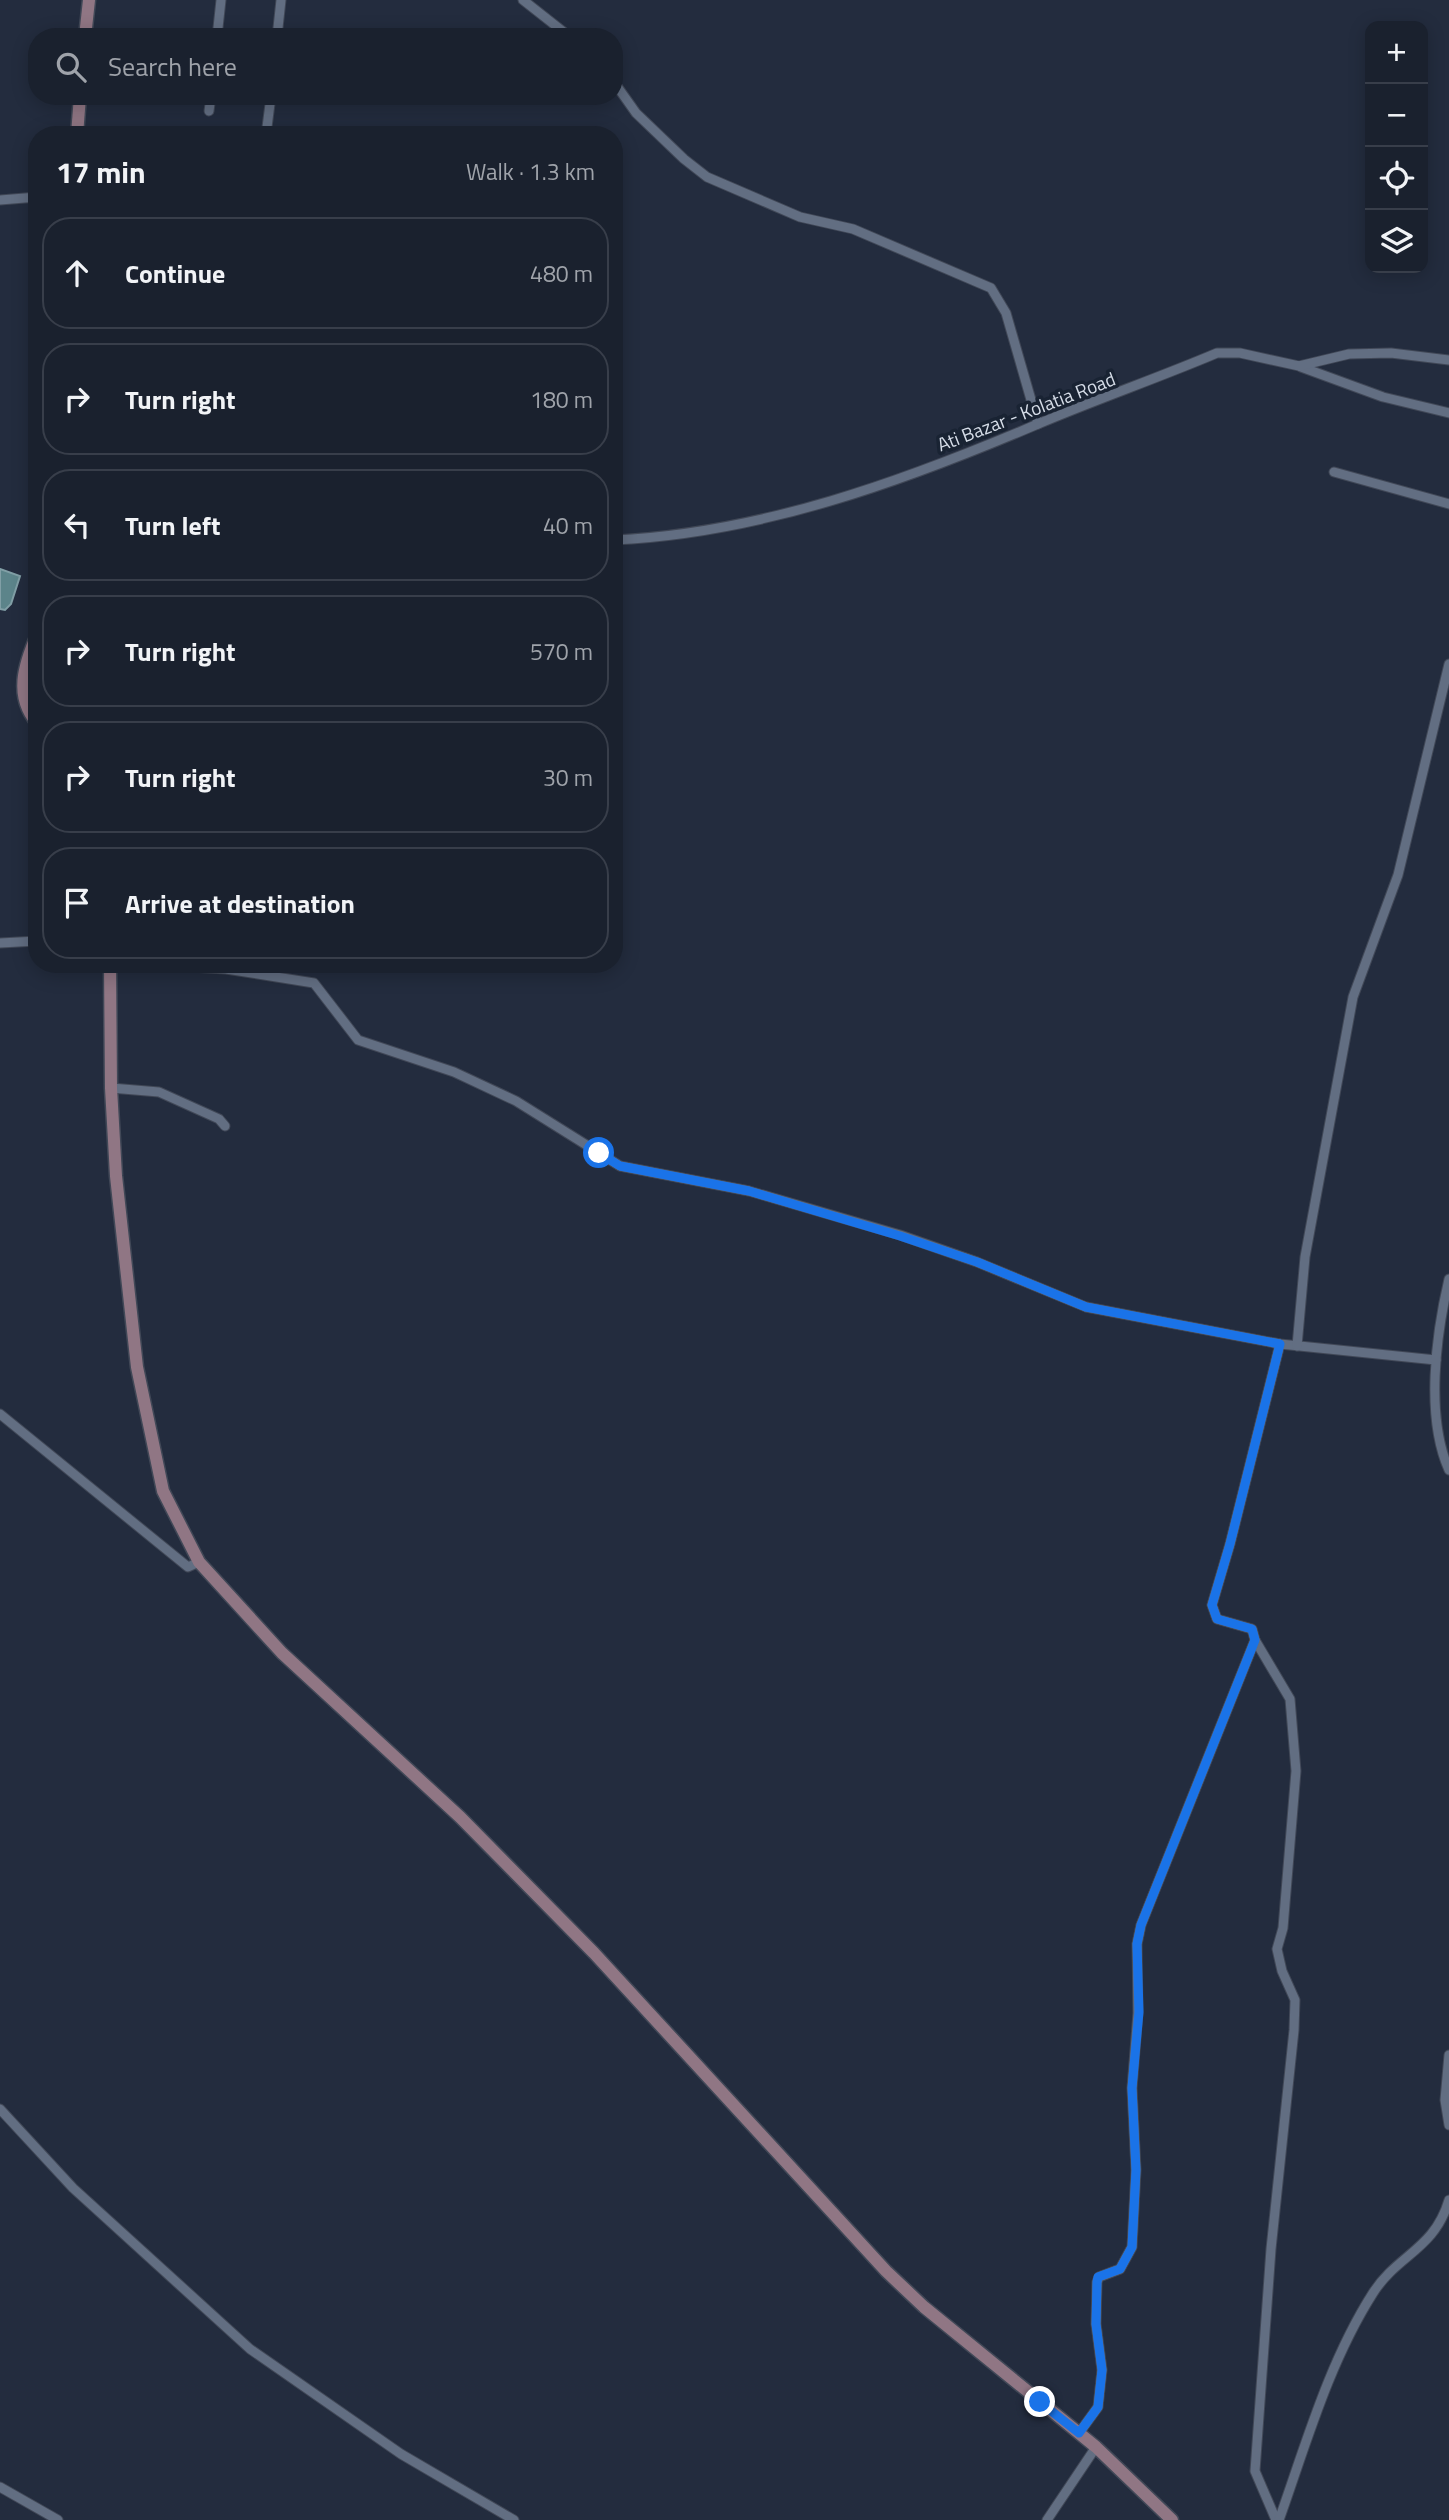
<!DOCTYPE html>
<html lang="en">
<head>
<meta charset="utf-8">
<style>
  body { margin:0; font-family:"Titillium Web",sans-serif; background:#232936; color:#f1f3f6 }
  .controls { position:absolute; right:21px; top:21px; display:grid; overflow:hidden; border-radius:14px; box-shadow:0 4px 18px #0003 }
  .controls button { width:63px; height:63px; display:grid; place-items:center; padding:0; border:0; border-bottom:2px solid #383e4a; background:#1a212e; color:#f1f3f6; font:35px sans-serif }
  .stop { position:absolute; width:21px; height:21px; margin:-16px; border:5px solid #1a73e8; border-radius:50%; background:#fff }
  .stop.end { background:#1a73e8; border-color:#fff; box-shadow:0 2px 7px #0008 }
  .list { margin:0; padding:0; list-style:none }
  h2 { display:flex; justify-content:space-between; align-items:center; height:91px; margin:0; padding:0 28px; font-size:30px }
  h2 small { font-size:23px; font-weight:400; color:#9fa3aa }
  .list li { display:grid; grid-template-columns:46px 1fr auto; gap:21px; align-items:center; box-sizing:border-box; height:112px; margin:0 14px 14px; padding:0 14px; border:2px solid #383e4a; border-radius:28px }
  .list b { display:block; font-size:26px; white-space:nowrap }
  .list em { font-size:23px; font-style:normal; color:#9fa3aa }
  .icon { flex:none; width:38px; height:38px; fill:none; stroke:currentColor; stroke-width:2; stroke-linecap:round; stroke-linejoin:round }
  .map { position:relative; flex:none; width:1449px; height:2520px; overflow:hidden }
  .search { position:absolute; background:#1a212e; box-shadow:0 4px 18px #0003; left:28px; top:28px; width:595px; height:77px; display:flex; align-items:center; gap:18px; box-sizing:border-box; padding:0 24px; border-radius:28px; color:#9fa3aa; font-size:26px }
  .panel { position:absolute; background:#1a212e; box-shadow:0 4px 18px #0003; left:28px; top:126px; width:595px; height:847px; border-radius:28px }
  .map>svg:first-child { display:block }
  .water { fill:#5c848a; stroke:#819fa6; stroke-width:2 }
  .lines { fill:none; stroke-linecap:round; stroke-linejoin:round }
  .street-casing { stroke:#414857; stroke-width:11 }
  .secondary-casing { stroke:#414857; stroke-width:15 }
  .street { stroke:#626e82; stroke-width:9 }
  .secondary { stroke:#907684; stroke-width:12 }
  .route { stroke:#1a73e8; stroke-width:9 }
  .labels { text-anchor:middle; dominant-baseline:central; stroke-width:7; stroke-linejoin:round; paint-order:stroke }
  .street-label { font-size:19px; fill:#d6dde8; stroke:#192333 }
</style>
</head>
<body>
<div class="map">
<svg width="1449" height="2520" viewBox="0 0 1449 2520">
  <rect width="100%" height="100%" fill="#232c3e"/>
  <!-- water -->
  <polygon class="water" points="0,569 20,576 11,604 5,610 0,609"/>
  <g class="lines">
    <defs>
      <g id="street">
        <polyline points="523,0 570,37"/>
        <polyline points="217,37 221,0"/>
        <polyline points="277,37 281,0"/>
        <polyline points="614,82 636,113 684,159 707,177 800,217 853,229 991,288 1006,313 1038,424"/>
        <polyline points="209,111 211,96"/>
        <polyline points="266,135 271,96"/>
        <polyline points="0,200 37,197"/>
        <polyline points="1301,367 1383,397 1449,413"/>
        <polyline points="1334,472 1449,504"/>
        <path d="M614 540C762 533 904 481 1038 424 1097 399 1158 378 1217 353H1240L1299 366 1349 354 1391 353 1449 360"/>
        <polyline points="0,943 37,941"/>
        <polyline points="137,964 226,969 314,983 358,1040 454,1072 516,1101 620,1166 749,1191 900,1235 977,1262 1086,1307 1280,1344 1436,1360"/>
        <polyline points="111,1088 159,1092 219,1119 225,1126"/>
        <path d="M1449 1279C1436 1334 1425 1417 1449 1470"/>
        <polyline points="1297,1346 1305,1257 1353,997 1398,875 1449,664"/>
        <polyline points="0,1414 188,1567 199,1562"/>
        <polyline points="1255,1640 1290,1699 1296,1771 1283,1928 1277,1949 1282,1971 1295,2000 1294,2030 1271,2249 1255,2471 1276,2520"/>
        <polyline points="1449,2055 1445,2100 1449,2125"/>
        <polyline points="0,2109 73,2188 250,2349 401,2454 514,2520"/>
        <polyline points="1079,2433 1098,2407 1102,2370 1096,2324 1097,2282 1099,2277 1120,2269 1132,2247 1136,2170 1132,2088 1138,2013 1137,1944 1141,1925 1255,1640 1252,1629 1217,1619 1212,1605 1230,1544 1280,1344"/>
        <polyline points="0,2487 58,2520"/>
        <polyline points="1047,2520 1096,2447"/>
        <path d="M1279 2520C1306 2444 1329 2362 1373 2293 1398 2254 1434 2250 1449 2200"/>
      </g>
      <g id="secondary">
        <polyline points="85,37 89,0"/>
        <polyline points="77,135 80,96"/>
        <path d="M37 635C24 665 14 696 37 723"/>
        <polyline points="110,964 111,1088 116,1176 137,1367 163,1491 199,1562 282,1653 460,1817 594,1953 886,2271 924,2307 1096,2447 1172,2520"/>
      </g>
    </defs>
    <!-- street casing -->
    <use href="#street" class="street-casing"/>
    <!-- secondary casing -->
    <use href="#secondary" class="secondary-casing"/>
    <!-- street -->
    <use href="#street" class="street"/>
    <!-- secondary -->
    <use href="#secondary" class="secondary"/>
  </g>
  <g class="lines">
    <!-- route -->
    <polyline class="route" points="599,1153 620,1166 749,1191 900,1236 977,1262 1086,1307 1280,1344 1230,1544 1212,1605 1217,1619 1252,1629 1255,1640 1141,1925 1137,1944 1139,2012 1132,2088 1136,2170 1132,2247 1120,2269 1098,2277 1097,2282 1096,2324 1102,2370 1098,2407 1079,2433 1040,2402"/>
  </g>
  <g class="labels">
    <!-- street labels -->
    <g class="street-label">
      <text transform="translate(1026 411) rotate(-21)">Ati Bazar - Kolatia Road</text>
    </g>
  </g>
</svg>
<div class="controls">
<button>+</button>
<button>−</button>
<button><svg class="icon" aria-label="locate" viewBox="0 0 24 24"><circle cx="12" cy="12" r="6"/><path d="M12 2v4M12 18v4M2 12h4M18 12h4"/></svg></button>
<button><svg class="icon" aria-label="layers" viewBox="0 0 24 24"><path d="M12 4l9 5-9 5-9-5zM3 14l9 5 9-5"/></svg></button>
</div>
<div class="stop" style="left:599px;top:1153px"></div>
<div class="stop end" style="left:1040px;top:2402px"></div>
<div class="search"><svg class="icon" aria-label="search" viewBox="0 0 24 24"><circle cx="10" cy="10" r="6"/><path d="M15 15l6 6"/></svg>Search here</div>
<section class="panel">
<h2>17 min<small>Walk · 1.3 km</small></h2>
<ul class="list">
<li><svg class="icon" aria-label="ahead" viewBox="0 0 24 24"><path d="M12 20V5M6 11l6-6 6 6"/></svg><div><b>Continue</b></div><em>480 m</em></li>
<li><svg class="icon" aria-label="right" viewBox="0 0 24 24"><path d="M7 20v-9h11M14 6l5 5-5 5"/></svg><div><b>Turn right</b></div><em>180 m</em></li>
<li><svg class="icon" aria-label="left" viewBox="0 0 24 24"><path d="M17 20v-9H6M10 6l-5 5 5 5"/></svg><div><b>Turn left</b></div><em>40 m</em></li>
<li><svg class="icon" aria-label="right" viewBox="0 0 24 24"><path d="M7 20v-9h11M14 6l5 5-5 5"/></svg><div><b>Turn right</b></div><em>570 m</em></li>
<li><svg class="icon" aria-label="right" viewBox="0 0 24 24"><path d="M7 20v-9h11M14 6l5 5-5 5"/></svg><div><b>Turn right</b></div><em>30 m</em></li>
<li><svg class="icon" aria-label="arrive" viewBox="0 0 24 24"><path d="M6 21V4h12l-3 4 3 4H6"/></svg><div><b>Arrive at destination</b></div></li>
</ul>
</section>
</div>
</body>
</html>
